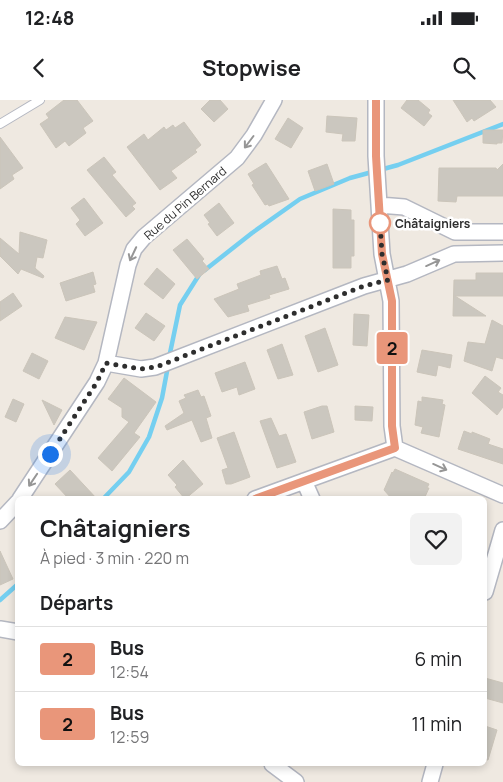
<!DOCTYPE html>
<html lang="fr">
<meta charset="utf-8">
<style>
body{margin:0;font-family:Manrope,sans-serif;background:#f2f2f2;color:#202124;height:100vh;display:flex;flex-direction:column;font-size:19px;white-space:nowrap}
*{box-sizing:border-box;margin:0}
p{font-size:16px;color:#757577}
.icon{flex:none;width:28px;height:28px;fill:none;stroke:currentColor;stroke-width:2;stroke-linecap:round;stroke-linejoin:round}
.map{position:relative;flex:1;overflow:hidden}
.details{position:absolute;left:15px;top:396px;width:472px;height:270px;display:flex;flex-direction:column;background:#fff;border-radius:8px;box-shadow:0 2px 8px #0003}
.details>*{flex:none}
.badge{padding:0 10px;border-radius:4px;font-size:18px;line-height:32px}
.you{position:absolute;width:25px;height:25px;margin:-12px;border:4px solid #fff;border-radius:50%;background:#1a73e8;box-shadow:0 0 0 8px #1a73e833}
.map>.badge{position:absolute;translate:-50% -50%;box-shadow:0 0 0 2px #fff}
h2{padding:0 25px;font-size:19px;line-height:45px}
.round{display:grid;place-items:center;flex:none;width:52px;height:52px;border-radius:8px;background:#f2f2f2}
.head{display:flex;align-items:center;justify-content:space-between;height:85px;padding:0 25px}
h1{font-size:24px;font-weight:700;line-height:38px}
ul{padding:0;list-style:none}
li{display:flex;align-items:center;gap:15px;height:65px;padding:0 25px;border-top:1px solid #e0e0e0}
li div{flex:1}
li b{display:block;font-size:19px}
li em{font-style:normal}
li .badge{min-width:55px;font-weight:700;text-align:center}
.status{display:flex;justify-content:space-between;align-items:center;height:35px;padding:0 25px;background:#fff;direction:ltr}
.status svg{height:14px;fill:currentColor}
header{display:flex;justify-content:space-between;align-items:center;height:65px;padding:0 25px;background:#fff;font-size:22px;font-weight:700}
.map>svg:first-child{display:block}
</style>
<div class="status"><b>12:48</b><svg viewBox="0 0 49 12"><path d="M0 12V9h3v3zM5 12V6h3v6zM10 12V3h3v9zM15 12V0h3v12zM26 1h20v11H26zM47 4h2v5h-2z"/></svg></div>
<header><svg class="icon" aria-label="back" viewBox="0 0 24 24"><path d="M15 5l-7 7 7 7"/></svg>Stopwise<svg class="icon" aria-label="search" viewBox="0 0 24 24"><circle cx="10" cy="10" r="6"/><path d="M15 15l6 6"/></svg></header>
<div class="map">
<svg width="503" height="682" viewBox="0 0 503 682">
<rect width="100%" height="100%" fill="#efe9e1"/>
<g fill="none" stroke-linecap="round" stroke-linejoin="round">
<path stroke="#75cff0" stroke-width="4.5" d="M205,170L252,133L300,99L350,78L398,65L503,24
M169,258L180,205L199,175
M103,399L129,372L149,337L162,298L168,266
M0,500L18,484"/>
</g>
<path fill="#cbc7bf" stroke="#cbc5ba" d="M64,0H77L93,21L83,28L86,33L69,46L65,41L56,48L40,24L49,18L46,14Z
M210,0H220L228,9L214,22L201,9Z
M407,0H418L430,10L428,13L432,16L424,26L401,8Z
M453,0H490L496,7L474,21L472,18L467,22Z
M327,16L357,18L355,41H342L343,34L326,32Z
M288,18L303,28L291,48L275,39Z
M184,22L201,45L195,50L197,52L171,71L177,78L160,90L127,47L144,34L148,40L164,27L166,30L173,25L175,28Z
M483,30H503L502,43H497V44L483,43Z
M0,37L23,68L12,75L14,79L0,89Z
M104,57L116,72L112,75L136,103L132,106L135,109L126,117L87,70Z
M266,63L289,99L269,106L268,104L265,105L252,85L254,84L248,74Z
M327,64L334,84L315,91L308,71Z
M503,64V96H457L456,102L438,101L439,68H496L497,70Z
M84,98L103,123L85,136L76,124L80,120L71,108Z
M219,103L234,123L217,136L208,124L210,123L204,115Z
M333,109L351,110V120H354V156H351V168H333Z
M20,132L47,140L43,158L37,157L35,168L44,176L43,178L21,169L18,174L0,156V138L19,154Z
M187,139L204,159L202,161L209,169L197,179L173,150Z
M277,166L282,179L285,178L289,189L269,195L270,198L247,205L249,211L228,217L214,199L239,189L237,184L261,175L260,171Z
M157,168L175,184L163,199L144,184Z
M93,172L96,184L93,185L95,192L66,201L60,183Z
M476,173H503V196H455L486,216H453L454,180H476Z
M13,193L22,206L0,221V202Z
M146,213L165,226L154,241L135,228Z
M354,214L369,215L367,246L353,245Z
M65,217L97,222L84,250L55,238Z
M492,220L503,226V259L496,257L492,271L464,261L468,242L485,244Z
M325,228L338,265L318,272L305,236Z
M282,244L293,275L278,279L267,250Z
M422,250L452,255L450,268L438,265L436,276L417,272Z
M32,253L48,261L39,279L23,271Z
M245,262L255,289L239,295L237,287L222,292L215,273Z
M485,276L501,288L498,292L503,295V307L497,315L472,293Z
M124,278L156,302L134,333L140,337L112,371L98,358L129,322L122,317V308L108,299Z
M198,290L201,297L204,296L211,316L206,318L212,338L201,342L192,320L167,330L165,326L184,313L179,301L186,298L184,295Z
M422,297L443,300L442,304L445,305L439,337L421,333L423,327L415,325L418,301L422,302Z
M13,299L24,304L16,322L5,317Z
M42,300L62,310L54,325Z
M322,306H327L334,332L312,339L304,312Z
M355,306L373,307L372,321L355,320Z
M271,318L279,336L286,334L296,362L277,368L260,321Z
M464,331L472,334V332L490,339L488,344L503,349V364L458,349Z
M234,332L250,377L231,384H226L222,370L228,368L217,338Z
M183,360L203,384L185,399L175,387L177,385L168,375Z
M395,369L429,384L427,388H429L424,399H392L384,390L392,372L393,373Z
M70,370L97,399H69L55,384Z
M0,451L13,479L0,485Z
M485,578L503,583V603L485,598Z
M485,626L497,630L488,660H485Z"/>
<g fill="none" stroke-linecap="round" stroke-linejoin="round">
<defs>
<path id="lane" d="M0,24L40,0"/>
<path id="street" d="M379,105L404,107L455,132H503
M106,263L141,269L155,267L364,186L407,174L454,154L503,153
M395,348L503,395
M304,381L312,399
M20,399L97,282L106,263L128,165L134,149L144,137L237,58L254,35L274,0
M255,399L395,348L392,326L391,201L382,154L376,56V0
M0,421L18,402
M485,492L503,430
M0,529L18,532
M272,664L296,682
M430,682L435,664"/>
</defs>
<use href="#lane" stroke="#b4b7c1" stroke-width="10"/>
<use href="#street" stroke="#b4b7c1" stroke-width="18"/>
<use href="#lane" stroke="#fff" stroke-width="8"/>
<use href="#street" stroke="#fff" stroke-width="15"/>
</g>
<defs><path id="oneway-shaft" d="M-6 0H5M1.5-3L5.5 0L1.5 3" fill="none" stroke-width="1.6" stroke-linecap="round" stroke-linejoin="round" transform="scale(1.25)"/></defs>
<g stroke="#969696">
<use href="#oneway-shaft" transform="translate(249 42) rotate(127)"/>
<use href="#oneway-shaft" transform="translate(133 154) rotate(115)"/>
<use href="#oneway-shaft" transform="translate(433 163) rotate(-24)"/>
<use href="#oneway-shaft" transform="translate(440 367) rotate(24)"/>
<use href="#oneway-shaft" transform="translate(33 380) rotate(124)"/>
</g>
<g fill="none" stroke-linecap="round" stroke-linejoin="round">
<defs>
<path id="line" d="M255,399L395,348L392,326V201L382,154L376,56V0"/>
</defs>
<use href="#line" stroke="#fff" stroke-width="11"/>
<use href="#line" stroke="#e9967a" stroke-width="8"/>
<path stroke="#2e2e2e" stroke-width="5" stroke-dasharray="0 9" d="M50,354L97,282L106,263L141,269L156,267L364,186L388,180L382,154L380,123"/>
</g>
<circle fill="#fff" stroke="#e9967a" stroke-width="2.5" cx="380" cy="123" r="10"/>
<g text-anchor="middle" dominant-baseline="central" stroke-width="5" stroke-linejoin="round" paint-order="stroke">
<g font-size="12" fill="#2e2e2e" stroke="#fff">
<text transform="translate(185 103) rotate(-41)">Rue du Pin Bernard</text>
</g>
<g font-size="12" font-weight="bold" fill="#2e2e2e" stroke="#fff" text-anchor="start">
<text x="395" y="123">Châtaigniers</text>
</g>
</g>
</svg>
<div class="you" style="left:50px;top:354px"></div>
<b class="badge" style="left:392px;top:248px;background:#e9967a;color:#111">2</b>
<section class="details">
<div class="head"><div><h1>Châtaigniers</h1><p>À pied · 3 min · 220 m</p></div><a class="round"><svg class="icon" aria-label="heart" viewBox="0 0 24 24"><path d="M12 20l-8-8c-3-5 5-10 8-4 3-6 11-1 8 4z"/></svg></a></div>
<h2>Départs</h2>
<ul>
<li><span class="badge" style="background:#e9967a;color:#111">2</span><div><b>Bus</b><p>12:54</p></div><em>6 min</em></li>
<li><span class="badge" style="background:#e9967a;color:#111">2</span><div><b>Bus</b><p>12:59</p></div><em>11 min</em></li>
</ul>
</section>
</div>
